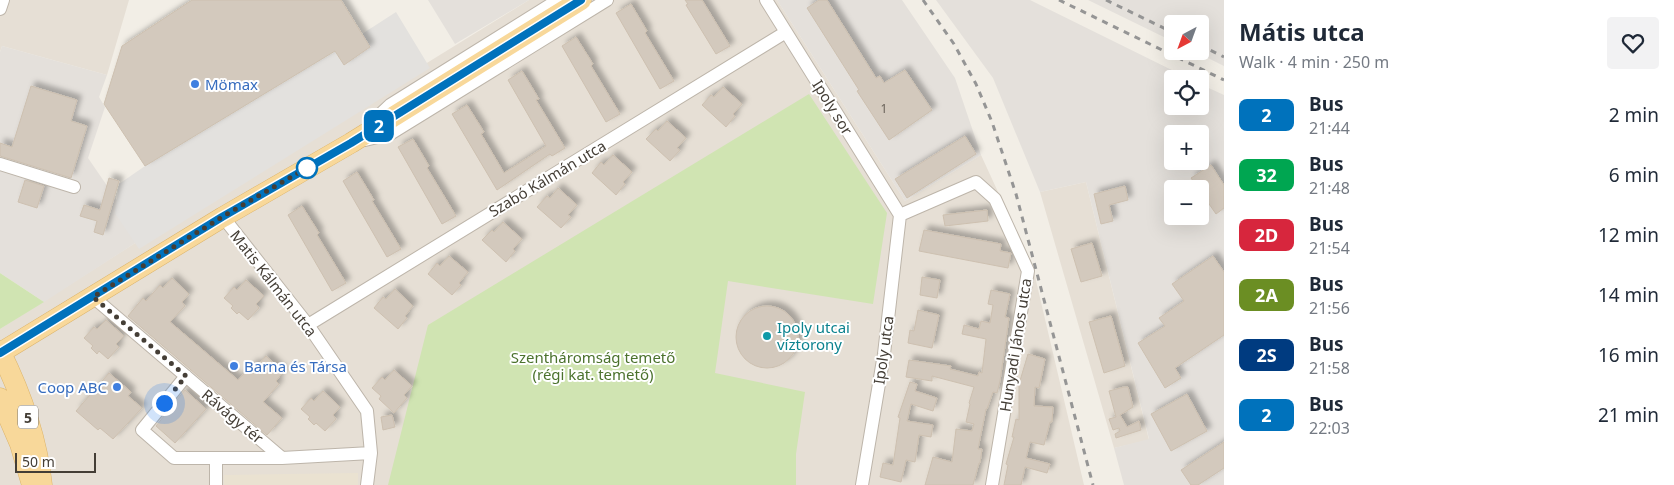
<!DOCTYPE html>
<meta charset="utf-8">
<style>
body{margin:0;font-family:"Noto Sans",sans-serif;background:#f2f2f3;color:#1f2937;height:100vh;display:flex;flex-direction:column;font-size:19px;white-space:nowrap}
*{box-sizing:border-box;margin:0}
p{font-size:16px;color:#747a83}
.icon{flex:none;width:28px;height:28px;fill:none;stroke:currentColor;stroke-width:2;stroke-linecap:round;stroke-linejoin:round}
.map{position:relative;flex:1;overflow:hidden}
.drawer{display:flex;flex-direction:column;background:#fff;width:450px}
.drawer>*{flex:none}
.badge{padding:0 10px;border-radius:8px;font-size:18px;line-height:32px}
.needle{width:32px;rotate:221deg}
.controls{position:absolute;left:1164px;top:15px;display:grid;gap:10px}
.controls a{display:grid;place-items:center;width:45px;height:45px;border-radius:5px;background:#fff;box-shadow:0 5px 20px #0002;font-size:25px}
.scale{position:absolute;left:15px;bottom:12px;width:81px;box-sizing:border-box;padding-left:5px;border:2px solid #443e36;border-top:0;font-size:14px;line-height:18px;white-space:nowrap;color:#443e36;-webkit-text-stroke:4px #fff;paint-order:stroke}
.you{position:absolute;width:25px;height:25px;margin:-12px;border:4px solid #fff;border-radius:50%;background:#1a73e8;box-shadow:0 0 0 8px #1a73e833}
.map>.badge{position:absolute;translate:-50% -50%;box-shadow:0 0 0 2px #fff}
.round{display:grid;place-items:center;flex:none;width:52px;height:52px;border-radius:5px;background:#f2f2f3}
.summary{display:flex;align-items:center;justify-content:space-between;height:85px;padding:0 15px}
h1{font-size:24px;font-weight:700;line-height:38px}
ul{padding:0;list-style:none}
li{display:flex;align-items:center;gap:15px;height:60px;padding:0 15px}
li div{flex:1}
li b{display:block;font-size:19px}
li em{font-style:normal}
li .badge{min-width:55px;font-weight:700;text-align:center}
main{display:flex;flex:1;min-height:0}
.map>svg:first-child{display:block}
</style>
<main>
<div class="map">
<svg width="1224" height="485" viewBox="0 0 1224 485">
<defs>
<filter id="shadow"><feDropShadow dx="4.5" dy="-4.5" stdDeviation="2.5" flood-color="#0004"/></filter>
</defs>
<rect width="100%" height="100%" fill="#f2eee6"/>
<path fill="#e6dfd5" d="M0,0H129L107,75L2,46L0,52Z
M529,0H777L905,201L981,155L1033,268L1084,485H0V329L143,238Z
M1086,182L1149,440L1114,448L1040,192Z"/>
<path fill="#e4e0db" fill-rule="evenodd" d="M428,0H529L455,44Z
M777,0H902L955,78L981,155L905,201Z
M936,0H1030L1190,79H1172V106H1200V84L1224,95V485H1124L1114,448L1149,439L1086,182L1040,192L993,78ZM1172,134H1200V161H1172ZM1172,189H1200V216H1172Z
M1088,0H1224V66L1194,51H1200V24H1172V41Z
M2,46L107,75L99,97L105,107L88,158L143,238L44,302L0,273V52Z"/>
<path fill="#eae2d1" d="M358,473V485H224V475Z"/>
<path fill="#d0e4b2" d="M809,94L887,213L873,304L728,281L715,373L805,392L796,454V485H388L428,325Z
M0,273L44,302L0,329Z"/>
<path fill="#e3e1de" d="M396,12L430,68L139,249L115,213L119,184L145,166L335,51L344,65L370,47L362,34Z"/>
<path fill="#d3c9bd" stroke="#cdc0b0" filter="url(#shadow)" d="M192,0H341L370,47L344,65L335,51L145,166L104,104L122,46Z
M685,0H702L730,46L716,54L686,5L688,4Z
M819,0H827L876,78L880,76L884,83L905,70L932,110L889,140L857,91L859,90L807,8Z
M631,4L647,31L645,33L674,81L660,89L616,13Z
M576,37L593,64L591,66L620,114L606,122L562,46Z
M522,71L539,99L536,100L565,148L552,156L550,154L497,190L452,114L467,105L484,132L481,134L504,173L546,146L508,80Z
M31,86L77,100L71,121L87,126L71,178L0,156V143L12,147Z
M723,87L742,104L733,114L735,116L726,127L702,105L711,95L714,97Z
M667,121L686,138L677,148L680,150L670,161L646,139L656,129L658,131Z
M965,136L976,154L907,198L895,179Z
M413,139L429,166L427,168L456,216L442,224L398,147Z
M613,155L632,172L623,182L625,184L616,195L592,173L601,162L604,165Z
M1211,165L1224,185V208L1216,214L1191,178Z
M357,172L374,200L372,201L401,249L387,257L343,181Z
M109,178L119,181L103,235L94,232L97,221L80,216L84,205L100,210Z
M25,180L44,186L37,208L18,202Z
M1125,186L1128,200L1109,205L1113,221L1101,224L1094,194Z
M558,188L577,205L568,215L571,217L561,228L537,207L547,196L550,198Z
M302,206L319,233L317,235L346,283L332,291L288,215Z
M987,210L988,221L945,226L943,215Z
M503,222L522,239L513,249L515,251L506,262L482,240L492,230L494,232Z
M924,230L1001,244L1000,251L1011,253L1008,268L919,251Z
M1092,243L1102,276L1081,282L1071,249Z
M449,256L468,272L459,283L461,285L452,295L428,274L437,263L440,266Z
M1213,256L1224,272V335L1175,368L1181,378L1165,388L1138,343L1165,326L1159,318L1184,301L1172,284Z
M922,277L940,280L937,298L920,295Z
M172,278L189,294L182,302L185,306L170,322L238,380L254,363L257,366L266,356L283,372L276,381L279,384L263,402L282,418L267,435L128,316L143,298L146,301L160,285L163,288Z
M246,280L264,296L256,304L259,308L248,320L239,312L237,314L231,308L233,306L224,298L234,287L237,290Z
M395,289L413,306L405,316L407,318L398,329L374,308L383,297L386,299Z
M991,290L1010,294L1005,317L1009,318L1000,381L997,393L993,392L987,409H986L978,449H982L980,463H979L973,485H925L933,457L952,462L956,429L972,431L974,424L966,422L970,404L969,403L974,387L932,376V381L906,377L909,360L951,366L950,369L978,376L979,372L982,373L986,339L962,334L964,325L979,329L981,321L990,323L993,305L988,304Z
M736 337a31 31 0 1 1 62 0a31 31 0 1 1-62 0Z
M918,310L939,315L932,348L908,343L910,330L914,331Z
M1111,316L1125,366L1104,373L1089,322Z
M106,320L124,336L116,344L119,347L108,359L99,351L97,354L91,348L93,346L84,338L94,327L97,329Z
M1028,354L1045,359L1039,388L1035,387L1034,406L1053,407L1052,422H1050L1044,445L1030,442L1026,458L1050,464L1047,473L1025,467L1021,485H1004L1008,465L1006,464L1014,437H1012L1016,419L1019,420V384Z
M394,370L412,386L404,395L407,398L394,413L379,399L381,396L372,388L382,377L385,380Z
M109,373L131,392L128,396L142,408L113,439L100,428L98,430L76,411Z
M910,382L917,384L915,391L937,398L933,411L911,404L907,421L933,425L931,437L919,435L915,462L906,460L901,482L880,477L883,463L893,465L900,418L898,417Z
M1124,387H1128L1133,407L1120,415L1127,427L1139,421L1141,430L1116,438L1115,434L1120,431L1119,428L1113,430L1109,419L1116,417L1109,391Z
M185,390L206,409L175,443L156,426Z
M323,391L340,407L333,415L336,419L325,431L316,423L314,425L308,419L310,417L301,409L311,398L314,401Z
M1187,394L1207,431L1171,451L1151,414Z
M392,415L395,427L383,430L381,417Z
M1224,442V468L1198,485H1191L1181,470Z"/>
<g fill="none" stroke-linecap="round" stroke-linejoin="round">
<defs>
<path id="street" d="M766,0L900,215
M0,9L3,0
M372,122L390,105L558,0
M365,140L390,134L607,0
M0,164L74,187
M900,215L976,182L995,199L1028,271L992,485
M223,217L308,325L367,411L371,453L367,485
M93,297L282,458
M308,325L786,32
M186,376L142,430L174,458H282L371,453
M216,485V458
M862,485L884,354L900,215"/>
<path id="primary" d="M0,351C21,393 37,437 42,485
M0,353L223,217L351,143L581,0
M0,398L20,444L32,485"/>
</defs>
<use href="#street" stroke="#bdb5aa" stroke-width="14"/>
<use href="#primary" stroke="#dcb46b" stroke-width="21"/>
<use href="#street" stroke="#fff" stroke-width="12"/>
<use href="#primary" stroke="#f8d89a" stroke-width="20"/>
<path stroke="#959595" stroke-width="3" stroke-dasharray="6 6" stroke-linecap="butt" d="M923,0L954,44L976,84L992,122L1016,194L1093,485
M1059,0L1224,80
M1106,0L1172,32
M1200,45L1224,57"/>
</g>
<g fill="none" stroke-linecap="round" stroke-linejoin="round">
<defs>
<path id="line" d="M0,353L222,217L351,143L581,0"/>
</defs>
<use href="#line" stroke="#fff" stroke-width="11"/>
<use href="#line" stroke="#0072bc" stroke-width="8"/>
<path stroke="#443e36" stroke-width="5" stroke-dasharray="0 9" d="M164,403L186,376L93,297L222,217L307,168"/>
</g>
<g fill="#3f7fe0" stroke="#fff" stroke-width="2">
<circle cx="195" cy="84" r="5"/>
<circle cx="234" cy="366" r="5"/>
<circle cx="117" cy="387" r="5"/>
</g>
<circle fill="#fff" stroke="#0072bc" stroke-width="2.5" cx="307" cy="168" r="10"/>
<circle fill="#0f9aa8" stroke="#fff" stroke-width="2" cx="767" cy="336" r="5"/>
<g text-anchor="middle" dominant-baseline="central" stroke-width="4" stroke-linejoin="round" paint-order="stroke">
<g font-size="12" fill="#686158">
<text x="884" y="108">1</text>
</g>
<rect fill="#fff" stroke="#7c7872" stroke-width="1" x="18" y="405.5" width="20" height="23" rx="4"/>
<g font-size="14" font-weight="bold" fill="#443e36">
<text x="28" y="417">5</text>
</g>
<g font-size="15" fill="#366cbe" stroke="#fff" text-anchor="start">
<text x="205" y="84">Mömax</text>
<text x="244" y="366">Barna és Társa</text>
<text x="107" y="387" text-anchor="end">Coop ABC</text>
</g>
<g font-size="15" fill="#443e36" stroke="#fff">
<text transform="translate(833 107) rotate(58)">Ipoly sor</text>
<text transform="translate(547 178) rotate(-31)">Szabó Kálmán utca</text>
<text transform="translate(274 283) rotate(52)">Matis Kálmán utca</text>
<text transform="translate(1015 345) rotate(-81)">Hunyadi János utca</text>
<text transform="translate(883 350) rotate(-82)">Ipoly utca</text>
<text transform="translate(233 416) rotate(40)">Rávágy tér</text>
</g>
<g font-size="15" fill="#0d838f" stroke="#fff" text-anchor="start">
<text x="777" y="327">Ipoly utcai<tspan x="777" dy="17">víztorony</tspan></text>
</g>
<g font-size="15" fill="#4b722d" stroke="#fff">
<text x="593" y="357">Szentháromság temető<tspan x="593" dy="17">(régi kat. temető)</tspan></text>
</g>
</g>
</svg>
<div class="controls">
<a><svg class="needle" viewBox="-14 -14 28 28"><path d="M0-13l5 13h-10z" fill="#e53935"/><path d="M0 13l5-13h-10z" fill="#747a83"/></svg></a>
<a><svg class="icon" aria-label="locate" viewBox="0 0 24 24"><circle cx="12" cy="12" r="6"/><path d="M12 2v4M12 18v4M2 12h4M18 12h4"/></svg></a>
<a>+</a>
<a>−</a>
</div>
<div class="scale">50 m</div>
<div class="you" style="left:164px;top:403px"></div>
<b class="badge" style="left:379px;top:126px;background:#0072bc;color:#fff">2</b>
</div>
<section class="drawer">
<div class="summary"><div><h1>Mátis utca</h1><p>Walk · 4 min · 250 m</p></div><a class="round"><svg class="icon" aria-label="heart" viewBox="0 0 24 24"><path d="M12 20l-8-8c-3-5 5-10 8-4 3-6 11-1 8 4z"/></svg></a></div>
<ul>
<li><span class="badge" style="background:#0072bc;color:#fff">2</span><div><b>Bus</b><p>21:44</p></div><em>2 min</em></li>
<li><span class="badge" style="background:#00a651;color:#fff">32</span><div><b>Bus</b><p>21:48</p></div><em>6 min</em></li>
<li><span class="badge" style="background:#d7263d;color:#fff">2D</span><div><b>Bus</b><p>21:54</p></div><em>12 min</em></li>
<li><span class="badge" style="background:#6b8e23;color:#fff">2A</span><div><b>Bus</b><p>21:56</p></div><em>14 min</em></li>
<li><span class="badge" style="background:#003b80;color:#fff">2S</span><div><b>Bus</b><p>21:58</p></div><em>16 min</em></li>
<li><span class="badge" style="background:#0072bc;color:#fff">2</span><div><b>Bus</b><p>22:03</p></div><em>21 min</em></li>
</ul>
</section>
</main>
